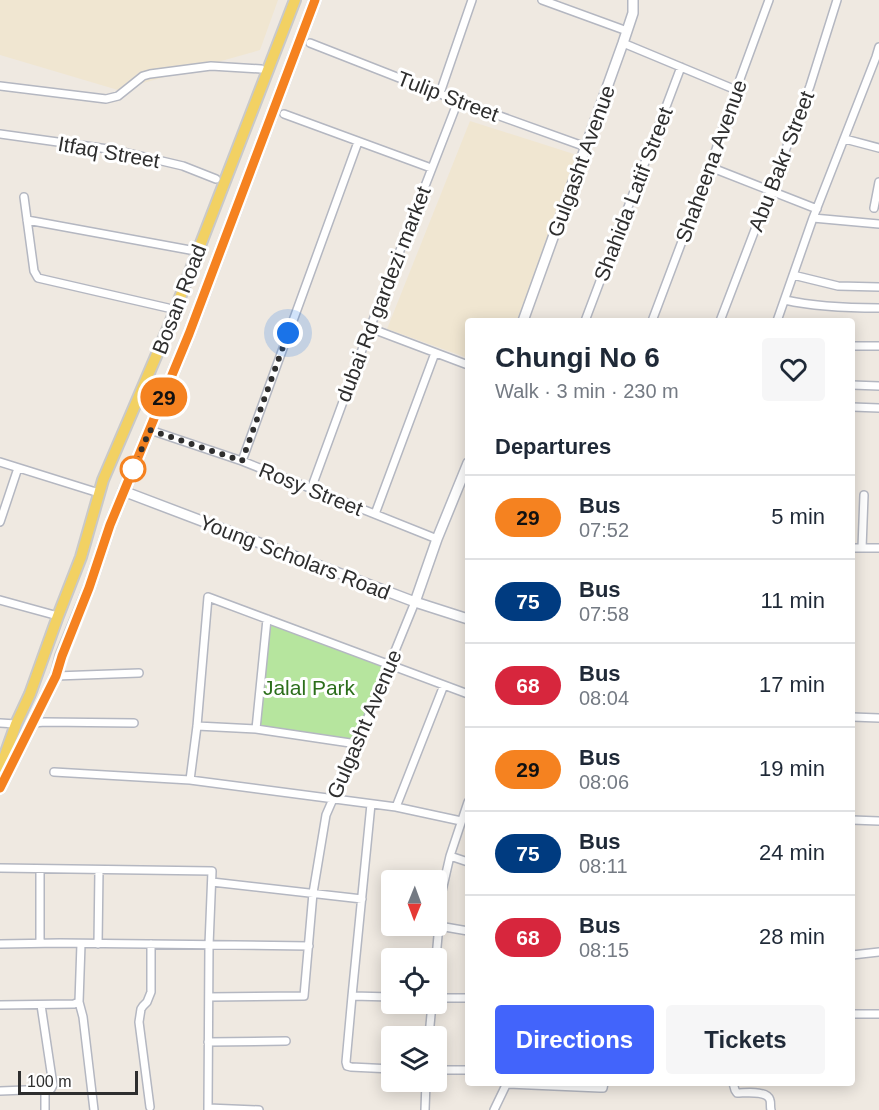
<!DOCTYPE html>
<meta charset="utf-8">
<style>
body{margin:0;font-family:Arial,sans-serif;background:#f6f6f7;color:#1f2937;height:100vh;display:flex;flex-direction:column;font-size:22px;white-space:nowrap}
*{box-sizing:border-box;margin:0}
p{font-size:20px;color:#747a83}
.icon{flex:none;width:33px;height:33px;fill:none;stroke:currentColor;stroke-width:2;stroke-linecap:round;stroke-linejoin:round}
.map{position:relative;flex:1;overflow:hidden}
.panel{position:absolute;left:465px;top:318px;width:390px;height:768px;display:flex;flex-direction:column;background:#fff;border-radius:6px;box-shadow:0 3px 15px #0003}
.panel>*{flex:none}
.badge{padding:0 12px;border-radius:20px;font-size:21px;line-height:39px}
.needle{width:39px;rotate:181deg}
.controls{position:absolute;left:381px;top:870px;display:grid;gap:12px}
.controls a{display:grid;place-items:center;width:66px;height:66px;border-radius:6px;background:#fff;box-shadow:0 3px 15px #0003;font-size:30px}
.scale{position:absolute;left:18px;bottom:15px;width:120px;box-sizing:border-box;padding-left:6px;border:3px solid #2e2e2e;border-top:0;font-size:16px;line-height:21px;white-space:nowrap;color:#2e2e2e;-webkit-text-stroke:4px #fff;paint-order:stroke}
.you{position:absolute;width:30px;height:30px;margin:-15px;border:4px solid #fff;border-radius:50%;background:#1a73e8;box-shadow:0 0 0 9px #1a73e833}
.map>.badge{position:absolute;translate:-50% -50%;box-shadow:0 0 0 3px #fff}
h2{padding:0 30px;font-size:22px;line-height:54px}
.round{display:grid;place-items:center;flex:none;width:63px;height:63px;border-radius:6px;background:#f6f6f7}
.summary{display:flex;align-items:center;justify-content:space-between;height:102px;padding:0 30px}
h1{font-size:28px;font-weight:800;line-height:45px}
.button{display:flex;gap:12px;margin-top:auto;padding:12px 30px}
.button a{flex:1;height:69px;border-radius:6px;background:#4264fb;color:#fff;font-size:24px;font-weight:800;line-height:69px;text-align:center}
.button a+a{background:#f6f6f7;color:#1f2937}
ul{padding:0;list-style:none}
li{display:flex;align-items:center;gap:18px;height:84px;padding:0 30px;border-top:2px solid #e0e1e3}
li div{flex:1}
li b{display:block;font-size:22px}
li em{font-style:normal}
li .badge{min-width:66px;font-weight:700;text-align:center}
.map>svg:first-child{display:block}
</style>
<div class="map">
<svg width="879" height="1110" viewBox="0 0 879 1110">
<rect width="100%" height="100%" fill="#efe9e1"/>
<path fill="#f0e6d1" d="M0,0H278L260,50L118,90L0,55Z
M470,121L580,156L518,321H468V358L387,329Z"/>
<path fill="#b6e59e" d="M267,619L390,665L357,744L256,729Z"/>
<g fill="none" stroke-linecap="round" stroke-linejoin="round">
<defs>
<path id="minor" d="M542,0L627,31
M310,43L458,101L586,147
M623,43L736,90
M0,86L106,99L118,96L143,76L150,74L211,66L261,69
M440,93L472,0
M284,114L431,168
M0,134L115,150L183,166L216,179
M845,139L879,148
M710,167L817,209
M24,197L34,271L38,278L168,308
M874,208L879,182
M813,218L879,224
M27,220L190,250
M793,275L838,286L879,287
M785,300C816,307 847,308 879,308
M585,321L681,67
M652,321L710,167L736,90L769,0
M720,321L810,86L837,0
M777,321L813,218L876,57L879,47
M370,328L468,365
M852,346H879
M852,385L879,386
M852,407L879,408
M150,430L242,461L437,539
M242,461L358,142
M0,462L99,493
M311,489L370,328L458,101
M375,514L435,353
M0,522L18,468
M852,548H879
M862,548L864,495
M0,600L58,616
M56,676L139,673
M852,717L879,718
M0,723L16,724
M33,723L45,722L134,723
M197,726L256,729L357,744
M256,729L267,619
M54,772L190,780L396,807L461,821
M190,780L197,726L208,597L468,694
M371,804L352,996L346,1062L347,1066L351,1067L392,1069
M396,807L444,685
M852,820L879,821
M450,856L468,862
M0,868L212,871L209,945L208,1110
M212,882L362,899
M439,926L468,931
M40,943V869
M0,944L60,943L309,946
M81,944L79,1002L83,1017L94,1110
M98,944L99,870
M852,955L879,952
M436,958L442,891L450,856L468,802
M352,996L392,997
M209,997L304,996L313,893L326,815L357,744L415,602
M436,998H468
M0,1005L74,1004L79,1002
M852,1014H879
M429,1036L432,1004
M208,1042L286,1041
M436,1070H468
M733,1083L735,1090L737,1093C746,1093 767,1090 770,1100C771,1103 770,1107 771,1110
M506,1084L600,1088H603L604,1083
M0,1091L51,1089L53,1085L41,1005
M150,1107L139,1022L141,1009L143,1006L147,1002L151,992V944
M208,1108L259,1110
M45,1110V1090
M425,1110L426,1082
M494,1110L507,1083"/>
<path id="tertiary" d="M523,321L623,43L633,13V0
M123,491L415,602L468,619
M415,602L437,539L468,463"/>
<path id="primary" d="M0,767L4,758L16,724L30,694L58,616L81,557L103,480L169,326L295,0
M0,788L56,676L61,656L89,588L110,525L189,334L315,0"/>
</defs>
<use href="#minor" stroke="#b4b7c1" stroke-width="10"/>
<use href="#tertiary" stroke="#b4b7c1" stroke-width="12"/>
<use href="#primary" stroke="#c9c9c9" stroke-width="14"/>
<use href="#minor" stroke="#fff" stroke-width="7"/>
<use href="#tertiary" stroke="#fff" stroke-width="9"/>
<use href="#primary" stroke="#f2d163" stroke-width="10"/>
</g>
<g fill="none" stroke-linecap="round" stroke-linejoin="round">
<defs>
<path id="line" d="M0,788L56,676L62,656L89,588L110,525L189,334L315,0"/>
</defs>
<use href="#line" stroke="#fff" stroke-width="14"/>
<use href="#line" stroke="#f58220" stroke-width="9"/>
<path stroke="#2e2e2e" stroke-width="6" stroke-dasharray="0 10.8" d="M133,469L150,430L242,461L288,333"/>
</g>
<circle fill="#fff" stroke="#f58220" stroke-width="3" cx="133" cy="469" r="12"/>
<g text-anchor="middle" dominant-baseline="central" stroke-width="6" stroke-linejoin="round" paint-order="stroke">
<g font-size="21" fill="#2e2e2e" stroke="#fff">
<text transform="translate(448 96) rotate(21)">Tulip Street</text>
<text transform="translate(109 152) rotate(10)">Itfaq Street</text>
<text transform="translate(581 161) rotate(-70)">Gulgasht Avenue</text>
<text transform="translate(711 161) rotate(-70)">Shaheena Avenue</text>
<text transform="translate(781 161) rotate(-69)">Abu Bakr Street</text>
<text transform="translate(633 194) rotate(-69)">Shahida Latif Street</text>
<text transform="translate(383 294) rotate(-69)">dubai Rd gardezi market</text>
<text transform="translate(179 299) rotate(-69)">Bosan Road</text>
<text transform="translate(311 489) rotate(22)">Rosy Street</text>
<text transform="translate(295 557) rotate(21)">Young Scholars Road</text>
<text transform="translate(364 724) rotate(-67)">Gulgasht Avenue</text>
</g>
<g font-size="21" fill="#2c6e1b" stroke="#fff">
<text x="309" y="687">Jalal Park</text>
</g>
</g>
</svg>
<div class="controls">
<a><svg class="needle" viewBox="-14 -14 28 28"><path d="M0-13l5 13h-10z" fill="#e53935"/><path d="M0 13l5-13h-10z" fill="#747a83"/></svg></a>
<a><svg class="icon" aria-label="locate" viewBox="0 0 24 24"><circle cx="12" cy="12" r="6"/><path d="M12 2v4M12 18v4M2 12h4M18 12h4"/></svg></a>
<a><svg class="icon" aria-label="layers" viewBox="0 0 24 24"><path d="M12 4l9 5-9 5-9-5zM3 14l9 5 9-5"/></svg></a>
</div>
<div class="scale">100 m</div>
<div class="you" style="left:288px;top:333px"></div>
<b class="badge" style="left:164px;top:397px;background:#f58220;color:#111">29</b>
<section class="panel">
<div class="summary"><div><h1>Chungi No 6</h1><p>Walk · 3 min · 230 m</p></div><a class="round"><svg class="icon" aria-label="heart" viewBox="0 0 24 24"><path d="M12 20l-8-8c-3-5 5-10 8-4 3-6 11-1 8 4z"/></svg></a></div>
<h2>Departures</h2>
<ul>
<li><span class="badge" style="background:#f58220;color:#111">29</span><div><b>Bus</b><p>07:52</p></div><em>5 min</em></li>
<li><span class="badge" style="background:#003b80;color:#fff">75</span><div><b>Bus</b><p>07:58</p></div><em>11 min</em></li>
<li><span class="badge" style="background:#d7263d;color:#fff">68</span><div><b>Bus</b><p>08:04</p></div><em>17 min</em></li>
<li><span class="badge" style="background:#f58220;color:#111">29</span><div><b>Bus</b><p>08:06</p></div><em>19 min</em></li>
<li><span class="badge" style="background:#003b80;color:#fff">75</span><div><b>Bus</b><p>08:11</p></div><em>24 min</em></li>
<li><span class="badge" style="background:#d7263d;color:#fff">68</span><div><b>Bus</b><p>08:15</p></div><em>28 min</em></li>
</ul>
<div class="button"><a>Directions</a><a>Tickets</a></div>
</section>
</div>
